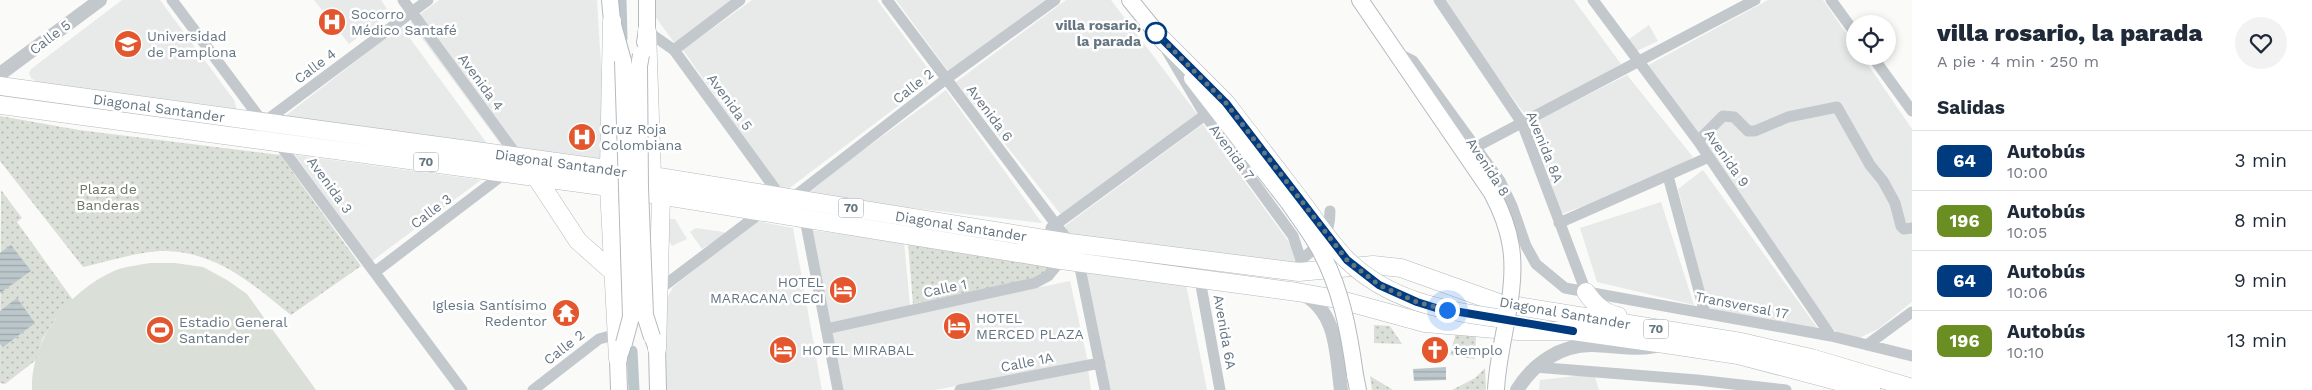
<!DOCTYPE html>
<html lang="es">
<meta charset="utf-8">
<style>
body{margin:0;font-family:"Work Sans",sans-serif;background:#f2f2f3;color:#1f2937;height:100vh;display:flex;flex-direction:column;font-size:19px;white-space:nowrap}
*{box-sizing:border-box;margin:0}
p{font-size:16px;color:#747a83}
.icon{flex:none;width:28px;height:28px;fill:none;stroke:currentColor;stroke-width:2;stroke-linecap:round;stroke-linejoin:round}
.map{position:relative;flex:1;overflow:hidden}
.panel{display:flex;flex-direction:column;background:#fff;width:400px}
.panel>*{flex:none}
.badge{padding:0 10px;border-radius:8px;font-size:18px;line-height:32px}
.controls{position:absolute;left:1846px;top:15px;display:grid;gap:10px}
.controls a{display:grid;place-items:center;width:50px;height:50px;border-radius:50%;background:#fff;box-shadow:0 2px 8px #0003;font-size:25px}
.you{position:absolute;width:25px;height:25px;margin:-12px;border:4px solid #fff;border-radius:50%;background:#1a73e8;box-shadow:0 0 0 8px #1a73e833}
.map>.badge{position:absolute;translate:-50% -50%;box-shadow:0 0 0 2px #fff}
h2{padding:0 25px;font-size:19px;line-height:45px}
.round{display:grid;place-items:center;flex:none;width:52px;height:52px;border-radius:26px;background:#f2f2f3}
.overview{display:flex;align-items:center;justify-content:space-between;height:85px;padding:0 25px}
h1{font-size:24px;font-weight:800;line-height:38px}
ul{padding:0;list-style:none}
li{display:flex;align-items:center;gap:15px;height:60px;padding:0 25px;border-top:1px solid #e0e1e3}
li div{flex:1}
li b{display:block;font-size:19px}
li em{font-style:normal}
li .badge{min-width:55px;font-weight:700;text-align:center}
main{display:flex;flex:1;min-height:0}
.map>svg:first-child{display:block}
</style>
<main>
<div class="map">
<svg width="1912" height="390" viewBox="0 0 1912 390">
<defs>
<pattern id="park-dots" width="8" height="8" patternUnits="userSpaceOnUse" patternTransform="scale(1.25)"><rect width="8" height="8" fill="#dadfd7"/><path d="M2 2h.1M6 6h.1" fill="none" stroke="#b4b9b4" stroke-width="1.8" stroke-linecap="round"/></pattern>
<pattern id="water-rules" width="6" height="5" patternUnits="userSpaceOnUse" patternTransform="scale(1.25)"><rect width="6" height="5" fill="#bbc7cb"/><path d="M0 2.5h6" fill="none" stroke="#9ca6aa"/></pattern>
</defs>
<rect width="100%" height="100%" fill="#fafaf8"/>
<path fill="#e8e9e9" d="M122,0H160L234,100L237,110L37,82L31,78L29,73L31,69Z
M314,0H381L390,13L349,44Z
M439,0H597L607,162L507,153L410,22Z
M649,0H733L675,44L649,8Z
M752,0H877L935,78L783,193L683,50Z
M896,0H1045L948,71Z
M1066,0H1111L1198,115L1062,216L956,82Z
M1441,0H1574L1621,64L1526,116Z
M1768,0H1823L1855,46V56H1862L1912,129V302L1878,329L1853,341L1838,335L1641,69Z
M1649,25L1658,41L1637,51L1629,39Z
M401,26L494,153L279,121Z
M1627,75L1693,157L1665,178L1561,214L1532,123Z
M946,90L1042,223L801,195Z
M1203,124L1299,256V266L1071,240L1065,226Z
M295,155L481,180L372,261Z
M1703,170L1819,330L1709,310L1678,189Z
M1661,202L1694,305L1597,282L1580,228Z
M663,219H675L687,239L672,246L666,237Z
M756,221L793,228L822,390H664L658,316L673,287Z
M696,228L724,232L725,234L702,249L690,232Z
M810,230L904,242L910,306L832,323L828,320Z
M1086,272L1186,284L1207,390H1109Z
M1070,281L1088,362L934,390H839L827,331Z
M1088,369L1091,390H977Z
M1594,374L1599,390H1539L1540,380Z"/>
<path fill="#dadfd7" d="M150,263H175L203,267L227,280L247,294L316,390H32C31,337 71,288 119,269C129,266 140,265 150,263Z"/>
<path fill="url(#park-dots)" d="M0,116L79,130L280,155L361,266L291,315C254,285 217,252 166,251C144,250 105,262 83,267L0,161Z
M1,190L22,218L17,222L73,300L55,319L42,340L36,360L5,384L0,383Z
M908,243L1053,263L1043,277L913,304Z
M1374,325L1390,326L1402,344L1374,343Z
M1456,333L1476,336L1475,359L1450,355Z
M1485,368L1486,390H1452L1475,378Z
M1370,376L1393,390H1372Z"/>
<path fill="url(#water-rules)" d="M11,245L31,271L0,293V253Z
M17,298L35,323L3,347L0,344V311Z
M1446,367V380L1414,381L1413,369Z"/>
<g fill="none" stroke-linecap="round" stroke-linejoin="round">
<path stroke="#bbc7cb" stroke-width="11" d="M621,0L622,38
M632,351L634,390"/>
<defs>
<path id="secondary" d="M610,0L612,21L623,61
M1130,0L1165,43
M1360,0L1492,193
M645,42L647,31V0
M1192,78L1289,203
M653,338L657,349L658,390
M1355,375L1358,390
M619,390L618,359L622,348"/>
<path id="primary" d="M647,31L652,177
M1156,33L1226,103L1298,197
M0,86L622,171L1070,243L1299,272L1373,265L1401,268L1499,303L1741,342L1811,358L1912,388
M0,105L609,187L1061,260L1297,292L1337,299L1425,323L1518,331H1573L1665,344L1738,355L1871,390
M609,170L612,21
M536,177L578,241L613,272
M609,187L618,359
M1586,292C1594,304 1603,313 1618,316
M657,349L661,195"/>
</defs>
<use href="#secondary" stroke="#b3babf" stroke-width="18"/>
<use href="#primary" stroke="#b5babe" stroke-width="19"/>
<path stroke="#c3c8cc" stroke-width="11" d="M172,0L462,390
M403,0L518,157
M887,0L1070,243
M1439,0L1522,123L1586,292
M1593,0L1698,141L1831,336
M1831,0L1855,33
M647,31L674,50L781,197
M674,50L740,0
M1167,51L1205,115L1293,236L1301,260L1299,272
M1397,53L1413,61L1500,181L1512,206L1526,246L1536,264L1565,288L1831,336L1912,356
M1872,56L1912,111
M263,123L428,0
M1698,141L1723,116L1734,117L1748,131H1755L1788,117L1837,107L1870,165L1883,181L1895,203L1901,226L1904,229L1912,228
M1476,147L1755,0
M1668,176L1705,313
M791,199L946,79L1055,0
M805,219L838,390
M1559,223L1709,157
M1051,228L1205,115
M1301,260C1320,244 1330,237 1330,211
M1079,263L1105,390
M375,272L505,173
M1200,280L1220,390
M657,291L763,211
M826,329L1035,283L1048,276L1061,260
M1867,345L1912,312
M1534,367L1697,380L1786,390
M533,390L599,339L617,334
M960,390L1100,363"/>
<path stroke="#c3c8cc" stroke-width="14" d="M0,74L100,0
M1303,294C1338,313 1336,355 1341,390
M1517,390C1533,364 1561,344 1593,345C1615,346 1634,350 1655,346"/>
<use href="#secondary" stroke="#fff" stroke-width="16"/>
<use href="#primary" stroke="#fff" stroke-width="18"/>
<defs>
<path id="secondary-bridge" d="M641,55L639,66L640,188L645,315L652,337
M623,61L631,317L624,343
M1492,193C1501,210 1508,227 1511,247C1518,293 1498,344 1496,390
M1289,203C1299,218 1311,233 1319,248C1341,288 1349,331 1355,375"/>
<path id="primary-bridge" d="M1298,197C1314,218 1329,242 1347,260C1388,300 1443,311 1497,318"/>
</defs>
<use href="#secondary-bridge" stroke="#b3babf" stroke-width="18" stroke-linecap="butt"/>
<use href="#primary-bridge" stroke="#b5babe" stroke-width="19" stroke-linecap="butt"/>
<use href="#secondary-bridge" stroke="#fff" stroke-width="16"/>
<use href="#primary-bridge" stroke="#fff" stroke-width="18"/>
</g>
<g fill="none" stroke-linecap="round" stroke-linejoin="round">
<defs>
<path id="line" d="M1156,33L1226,103L1347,260L1379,285L1417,302L1436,308L1573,331"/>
</defs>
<use href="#line" stroke="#fff" stroke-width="11"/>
<use href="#line" stroke="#003b80" stroke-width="8"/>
<path stroke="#657683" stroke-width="5" stroke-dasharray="0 9" d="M1156,33L1226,103L1347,260L1379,285L1417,302L1447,310"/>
</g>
<defs>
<symbol id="hospital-disc" viewBox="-11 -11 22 22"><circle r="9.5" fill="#e4572e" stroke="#fff"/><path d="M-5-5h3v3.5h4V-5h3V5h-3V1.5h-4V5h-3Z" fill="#fff"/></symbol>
<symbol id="university-disc" viewBox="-11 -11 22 22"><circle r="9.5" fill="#e4572e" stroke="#fff"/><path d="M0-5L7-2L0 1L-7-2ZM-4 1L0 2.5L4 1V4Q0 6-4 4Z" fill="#fff"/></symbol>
<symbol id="hotel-disc" viewBox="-11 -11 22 22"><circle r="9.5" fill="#e4572e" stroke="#fff"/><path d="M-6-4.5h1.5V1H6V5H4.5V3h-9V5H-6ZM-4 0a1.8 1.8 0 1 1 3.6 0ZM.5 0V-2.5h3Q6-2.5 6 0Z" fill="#fff"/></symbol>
<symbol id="temple-disc" viewBox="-11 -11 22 22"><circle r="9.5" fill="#e4572e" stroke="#fff"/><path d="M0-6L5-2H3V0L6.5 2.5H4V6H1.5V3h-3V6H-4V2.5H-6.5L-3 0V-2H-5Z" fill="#fff"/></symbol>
<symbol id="stadium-disc" viewBox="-11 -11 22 22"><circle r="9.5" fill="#e4572e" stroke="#fff"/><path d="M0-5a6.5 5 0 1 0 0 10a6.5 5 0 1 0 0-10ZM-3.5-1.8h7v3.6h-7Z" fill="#fff"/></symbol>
<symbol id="church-disc" viewBox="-11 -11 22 22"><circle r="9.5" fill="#e4572e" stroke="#fff"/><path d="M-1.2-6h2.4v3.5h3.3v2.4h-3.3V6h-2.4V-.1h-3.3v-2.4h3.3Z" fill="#fff"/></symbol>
</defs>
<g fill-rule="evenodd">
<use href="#hospital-disc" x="316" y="6" width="32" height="32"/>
<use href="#university-disc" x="112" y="28" width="32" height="32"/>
<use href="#hospital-disc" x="566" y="121" width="32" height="32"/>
<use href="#hotel-disc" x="827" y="274" width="32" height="32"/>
<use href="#temple-disc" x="550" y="297" width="32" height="32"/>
<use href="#hotel-disc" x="941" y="310" width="32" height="32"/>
<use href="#stadium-disc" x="144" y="314" width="32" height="32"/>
<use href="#hotel-disc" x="767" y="334" width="32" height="32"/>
<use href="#church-disc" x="1419" y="334" width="32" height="32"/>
</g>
<circle fill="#fff" stroke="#003b80" stroke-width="2.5" cx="1156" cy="33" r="10"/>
<g text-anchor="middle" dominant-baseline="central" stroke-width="5" stroke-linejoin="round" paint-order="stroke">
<g fill="#fff" stroke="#939fa8" stroke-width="1">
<rect x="413.5" y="152.5" width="25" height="19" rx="4"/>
<rect x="838.5" y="198.5" width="25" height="19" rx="4"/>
<rect x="1643.5" y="319.5" width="25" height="19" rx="4"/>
</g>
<g font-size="12" font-weight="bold" fill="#657683">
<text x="426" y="162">70</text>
<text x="851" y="208">70</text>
<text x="1656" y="329">70</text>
</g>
<g font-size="14" fill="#657683" stroke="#fff" text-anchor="start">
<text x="351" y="14">Socorro<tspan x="351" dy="16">Médico Santafé</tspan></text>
<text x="147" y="36">Universidad<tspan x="147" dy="16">de Pamplona</tspan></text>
<text x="601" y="129">Cruz Roja<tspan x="601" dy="16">Colombiana</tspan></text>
<text x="824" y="282" text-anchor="end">HOTEL<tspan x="824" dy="16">MARACANA CECI</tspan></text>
<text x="547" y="305" text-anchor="end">Iglesia Santísimo<tspan x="547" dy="16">Redentor</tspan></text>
<text x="976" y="318">HOTEL<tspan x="976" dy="16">MERCED PLAZA</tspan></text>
<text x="179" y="322">Estadio General<tspan x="179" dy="16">Santander</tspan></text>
<text x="802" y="350">HOTEL MIRABAL</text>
<text x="1454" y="350">templo</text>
</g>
<g font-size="14" font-weight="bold" fill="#657683" stroke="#fff" text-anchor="end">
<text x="1141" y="25">villa rosario,<tspan x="1141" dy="16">la parada</tspan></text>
</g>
<g font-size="14" fill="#657683" stroke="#fff">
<text transform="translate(50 37) rotate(-37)">Calle 5</text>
<text transform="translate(315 66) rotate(-37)">Calle 4</text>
<text transform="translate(481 82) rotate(54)">Avenida 4</text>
<text transform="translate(913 86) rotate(-38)">Calle 2</text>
<text transform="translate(730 102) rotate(54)">Avenida 5</text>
<text transform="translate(159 108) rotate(8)">Diagonal Santander</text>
<text transform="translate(990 113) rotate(53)">Avenida 6</text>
<text transform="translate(1545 147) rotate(68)">Avenida 8A</text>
<text transform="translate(1232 152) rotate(54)">Avenida 7</text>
<text transform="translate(1727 158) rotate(55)">Avenida 9</text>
<text transform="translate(561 163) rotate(8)">Diagonal Santander</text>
<text transform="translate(1488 167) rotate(57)">Avenida 8</text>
<text transform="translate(330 185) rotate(54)">Avenida 3</text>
<text transform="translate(431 211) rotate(-37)">Calle 3</text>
<text transform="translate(961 226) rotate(9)">Diagonal Santander</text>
<text transform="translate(945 288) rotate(-12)">Calle 1</text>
<text transform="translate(1742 305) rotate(11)">Transversal 17</text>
<text transform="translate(1565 313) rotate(10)">Diagonal Santander</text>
<text transform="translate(1225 332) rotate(80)">Avenida 6A</text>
<text transform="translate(564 347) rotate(-38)">Calle 2</text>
<text transform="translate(1027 362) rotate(-11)">Calle 1A</text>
</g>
<g font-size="14" fill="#687a64" stroke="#fff">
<text x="108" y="189">Plaza de<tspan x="108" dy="16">Banderas</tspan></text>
</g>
</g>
</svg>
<div class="controls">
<a><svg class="icon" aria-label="locate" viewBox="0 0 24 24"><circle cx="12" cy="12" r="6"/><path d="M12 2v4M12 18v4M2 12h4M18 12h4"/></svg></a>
</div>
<div class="you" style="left:1447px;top:310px"></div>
</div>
<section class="panel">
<div class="overview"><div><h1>villa rosario, la parada</h1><p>A pie · 4 min · 250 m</p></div><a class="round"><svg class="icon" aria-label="heart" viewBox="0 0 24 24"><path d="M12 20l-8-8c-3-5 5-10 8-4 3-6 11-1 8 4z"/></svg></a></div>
<h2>Salidas</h2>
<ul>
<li><span class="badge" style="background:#003b80;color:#fff">64</span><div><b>Autobús</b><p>10:00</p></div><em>3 min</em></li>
<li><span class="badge" style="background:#6b8e23;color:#fff">196</span><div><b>Autobús</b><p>10:05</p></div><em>8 min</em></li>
<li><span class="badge" style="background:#003b80;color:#fff">64</span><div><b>Autobús</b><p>10:06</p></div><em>9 min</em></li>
<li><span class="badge" style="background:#6b8e23;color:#fff">196</span><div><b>Autobús</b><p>10:10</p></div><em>13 min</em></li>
</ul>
</section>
</main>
